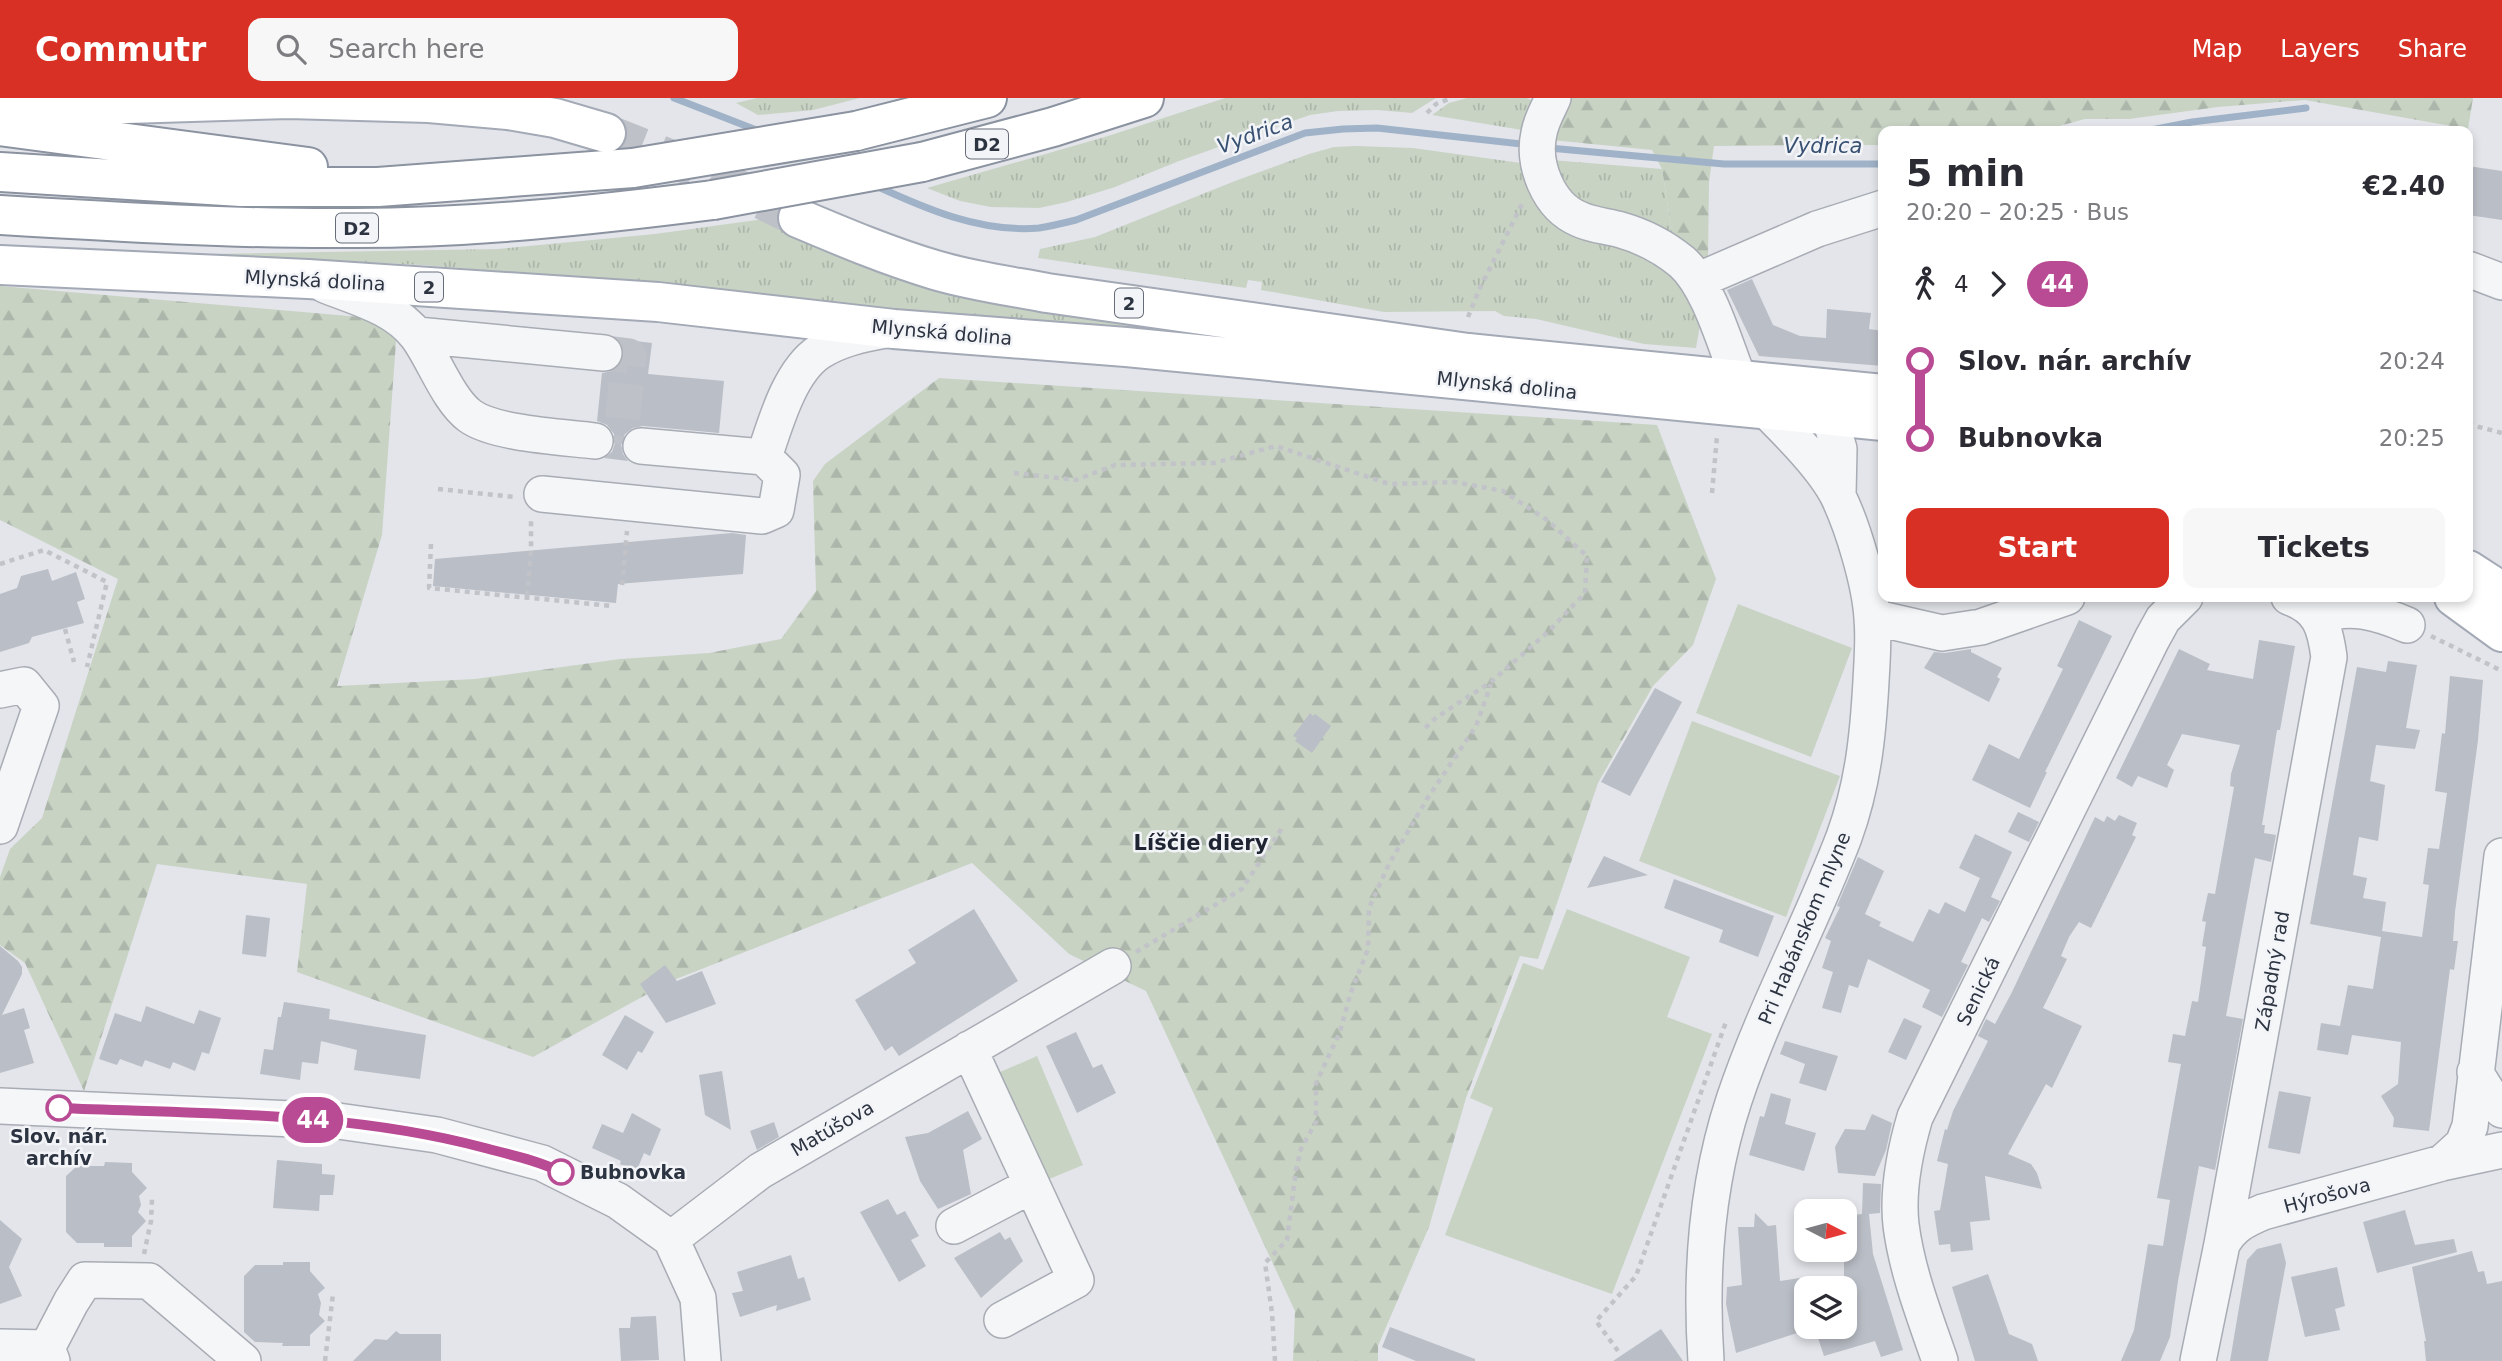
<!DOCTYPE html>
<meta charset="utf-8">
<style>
body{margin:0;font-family:"DejaVu Sans",sans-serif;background:#f7f7f7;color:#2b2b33;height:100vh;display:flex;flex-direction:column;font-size:26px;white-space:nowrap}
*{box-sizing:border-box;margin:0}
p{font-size:23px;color:#7c7c81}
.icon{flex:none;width:38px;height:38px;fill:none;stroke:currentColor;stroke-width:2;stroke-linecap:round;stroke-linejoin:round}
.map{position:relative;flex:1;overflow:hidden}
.drawer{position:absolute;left:1878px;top:28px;width:595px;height:476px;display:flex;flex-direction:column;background:#fff;border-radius:14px;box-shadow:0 4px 10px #0003}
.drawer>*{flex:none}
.badge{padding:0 14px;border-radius:23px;font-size:24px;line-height:46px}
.needle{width:46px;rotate:96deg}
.controls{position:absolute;left:1794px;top:1101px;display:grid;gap:14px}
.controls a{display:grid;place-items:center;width:63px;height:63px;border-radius:14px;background:#fff;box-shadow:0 4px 10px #0003;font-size:35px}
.map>.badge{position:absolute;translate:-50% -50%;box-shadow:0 0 0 4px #fff}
.legs{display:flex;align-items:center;gap:10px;height:77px;padding:0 28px;font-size:23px}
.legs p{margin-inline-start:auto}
.overview{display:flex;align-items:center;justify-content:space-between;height:119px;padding:0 28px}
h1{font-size:38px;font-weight:700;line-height:52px}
.button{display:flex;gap:14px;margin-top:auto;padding:14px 28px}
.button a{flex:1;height:80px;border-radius:14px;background:#d93025;color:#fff;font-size:28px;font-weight:700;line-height:80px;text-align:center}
.button a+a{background:#f7f7f7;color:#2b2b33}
ul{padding:0 28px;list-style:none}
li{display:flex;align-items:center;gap:24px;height:77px;font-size:26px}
li i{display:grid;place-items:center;width:10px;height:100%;margin:0 9px;background:currentColor}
li i::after{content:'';width:18px;height:18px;margin:-9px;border:5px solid;border-radius:50%;background:#fff}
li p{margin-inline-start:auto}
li:first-child i{background:linear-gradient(#0000 50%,currentColor 0)}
li:last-child i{background:linear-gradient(currentColor 50%,#0000 0)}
header{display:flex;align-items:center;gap:42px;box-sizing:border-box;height:98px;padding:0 35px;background:#d93025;color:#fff}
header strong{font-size:33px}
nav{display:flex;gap:38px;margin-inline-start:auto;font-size:24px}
.search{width:490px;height:63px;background:#f7f7f7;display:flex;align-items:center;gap:18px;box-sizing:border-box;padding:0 24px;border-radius:14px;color:#7c7c81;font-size:26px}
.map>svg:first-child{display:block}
</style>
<header>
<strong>Commutr</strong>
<div class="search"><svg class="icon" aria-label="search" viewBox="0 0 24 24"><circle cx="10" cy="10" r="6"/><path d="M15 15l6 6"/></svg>Search here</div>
<nav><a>Map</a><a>Layers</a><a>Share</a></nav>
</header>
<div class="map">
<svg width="2502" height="1263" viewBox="0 0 2502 1263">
<defs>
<pattern id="grass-tufts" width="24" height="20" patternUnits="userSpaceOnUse" patternTransform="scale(1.75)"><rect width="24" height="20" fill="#c8d3c4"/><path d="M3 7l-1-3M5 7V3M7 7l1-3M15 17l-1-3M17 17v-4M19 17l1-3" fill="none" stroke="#acb6aa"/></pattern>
<pattern id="forest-firs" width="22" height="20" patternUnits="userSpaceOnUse" patternTransform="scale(1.75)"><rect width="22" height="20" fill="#c8d3c4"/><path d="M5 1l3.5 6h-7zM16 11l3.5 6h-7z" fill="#acb6aa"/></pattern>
</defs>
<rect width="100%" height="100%" fill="#e3e5ea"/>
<path fill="url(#grass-tufts)" d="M757,0H860L813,12L758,17L736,5Z
M1225,0H1436L1412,15L1377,12L1338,13L1310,17L1179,63L1115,89L1067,104L1039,110L991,109L960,103L927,90L1108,38Z
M1467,0H1527L1533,3L1522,32L1432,17L1449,5Z
M1356,48L1413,50L1521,65L1600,139L1678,174L1700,227L1696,250L1644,246L1536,221L1504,218L1495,213L1384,214L1261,192L1262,184L1248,182L1246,190L1038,160L1040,151L1095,139L1235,83L1309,56L1334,49Z
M1551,62L1662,71L1674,146L1569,100Z
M764,121L827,153L1390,259L881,211L621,183L421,167L210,156L498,151L655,136Z"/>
<path fill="url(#forest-firs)" d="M1568,0H2473L2468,31L2305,2L2218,9L2129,21H2085L2041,33H1883V47L1714,48L1709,84L1708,160H1702L1674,146L1662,71L1652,52L1552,42Z
M0,188L360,219L397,230L382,437L337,588L475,581L620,561L709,555L781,541L816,493L813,383L825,366L939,280L1657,327L1716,481L1693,547L1653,588L1598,685L1538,861L1520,858L1466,1000L1429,1129L1378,1248V1263H1293L1295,1213L1146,893L1069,856L972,765L671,883L533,959L297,874L307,786L157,766L84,993L25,865L0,847V779L10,751L42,720L118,481L0,422Z"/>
<path fill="#c8d3c4" d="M1738,506L1852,550L1811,659L1696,615Z
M1692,623L1840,678L1786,819L1639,763Z
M1567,811L1690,859L1667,919L1712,936L1612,1196L1445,1137L1493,1010L1470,1000L1523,865L1543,872Z
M1037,958L1083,1067L1037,1086L991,978Z"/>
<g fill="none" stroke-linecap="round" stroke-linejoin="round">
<path stroke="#a0b2c7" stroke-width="7" d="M674,0L759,33
M2146,33L2192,24L2306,10
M1549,50L1724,66H1883
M874,87C926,111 981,135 1039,130C1052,128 1064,125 1076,122L1305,35L1343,31L1377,30L1530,47"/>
</g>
<path fill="#babec6" d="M2468,68L2502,73V122L2468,117Z
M1752,181L1773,227L1800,238L1826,240L1827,211L1871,215L1869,231L1883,233V268L1759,258L1727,192Z
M618,241L652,245L648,276L724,283L719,335L643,328L633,330L625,336L621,346L623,356L628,363L604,360L612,354L615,345L614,336L607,327L597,323L602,275L613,273L621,266L624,256L623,247Z
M732,435L746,437L743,476L618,486L616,505L433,488L435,461Z
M48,471L52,483L76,474L85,501L77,504L84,525L32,539L29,545L0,554V496L17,490L21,478Z
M2079,522L2112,538L2045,674H2047L2030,710L1972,682L1989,646L2019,661L2063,571L2057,568Z
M2259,542L2295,548L2280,632H2277L2262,727H2265L2264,735L2276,737L2271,764L2255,760L2226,918L2243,921L2215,1072L2199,1068L2178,1183L2170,1239L2160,1263H2121L2134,1232L2148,1146L2163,1148L2170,1102L2157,1100L2181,966L2168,964L2173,936L2185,938L2192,903L2198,904L2206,849L2202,848L2206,824L2202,823L2208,795L2215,796L2234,689L2230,688L2231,676L2240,647L2182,636L2167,667L2174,672L2167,690L2138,678L2132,689L2116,680L2179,551L2210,566L2207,572L2253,581Z
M1971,551V554L2002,570L1997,579L2000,581L1989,604L1924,570L1934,554L1945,555Z
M2388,563L2417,567L2406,630L2420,632L2415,651L2376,647L2370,683L2385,687L2378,743L2359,739L2353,777L2367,780L2363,800L2386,804L2382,833L2422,839L2429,787L2423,786L2428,750L2439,751L2447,695L2435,693L2442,635L2445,636L2450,578L2483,582L2478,642L2455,814L2453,843H2458L2454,872L2450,871L2429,1033L2393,1029L2394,1020L2381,998L2398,986L2401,944L2352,937L2348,957L2317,952L2321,925L2340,928L2348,887L2373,891L2381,839L2310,826L2357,569L2386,574Z
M1655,590L1682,604L1630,698L1601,684Z
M1310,615L1313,618L1315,616L1331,628L1312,655L1295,643L1297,640L1293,638Z
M2018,714L2039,724L2029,744L2008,734Z
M2119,717L2137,725L2132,737L2136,739L2091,830L2079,824L2069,839L2061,858L2067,861L2043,910L2082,928L2052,990L2046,986L2008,1056L2031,1066L2037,1075L2042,1091L1985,1078L1990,1122L1970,1124L1973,1152L1951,1154L1950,1146L1939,1147L1934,1113L1940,1112L1948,1066L1937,1063L1945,1031L1947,1032L1953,1013L1988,943L1978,938L1986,921L1995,926L2012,894L2095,719L2104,724L2107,718L2115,723Z
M1975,736L2012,754L1991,799L2000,803L1989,824L1982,820L1961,864L1968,867L1942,919L1922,909L1930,892L1868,861L1858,890L1849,887L1841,915L1822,910L1833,874L1822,870L1831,843L1825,840L1840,809L1837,808L1858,759L1884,773L1865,816L1881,824L1879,828L1913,844L1929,811L1939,816L1945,804L1965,814L1980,780L1959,770Z
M1604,758L1648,777L1587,790Z
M1674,781L1774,818L1758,859L1719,844L1723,832L1664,810Z
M974,811L1018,883L899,958L892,948L885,953L855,902L916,865L908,852Z
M246,817L270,820L266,859L242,856Z
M0,848L18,863L22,869V876L2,917L24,910L30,930L24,932L34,965L0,975Z
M665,867L677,883L702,873L716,906L666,925L640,886Z
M284,904L330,911L329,921L426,937L420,981L354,972L357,952L321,943L318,966L302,964L300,982L260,976L264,951L273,952L278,919H281Z
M146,908L194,926L199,912L221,920L209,956L202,954L195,973L173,964L170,971L145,962L142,969L120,961L117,967L99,961L115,915L141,924Z
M625,917L654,934L642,955L638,953L627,972L602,957Z
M1904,920L1922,928L1906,962L1888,954Z
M1076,934L1093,970L1102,966L1116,995L1077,1015L1046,948Z
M1785,943L1838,958L1826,993L1799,985L1805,966L1780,956Z
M722,973L731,1032L705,1017L699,977Z
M2279,993L2311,999L2300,1056L2268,1050Z
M1771,995L1791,1001L1785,1026L1816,1035L1804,1073L1749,1057L1760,1018L1764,1019Z
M968,1013L982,1041L963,1052L971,1096L938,1111L920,1083L905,1039L928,1035Z
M632,1015L661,1031L650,1058L644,1055L636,1074L620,1066L621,1063L592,1050L602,1026L623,1035Z
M1872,1016L1892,1025L1886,1052L1875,1078L1838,1075L1835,1049L1845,1031L1865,1032Z
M774,1024L779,1039L757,1052L750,1033Z
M277,1062L322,1066V1076L335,1077L333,1097H320L319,1113L273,1110Z
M105,1064L132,1065V1074L147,1090L139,1098L141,1107L138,1114L146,1123L132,1138V1149H104V1145H77L66,1134V1078L77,1068H104Z
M1863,1085L1881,1086L1880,1115L1869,1116L1873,1156L1903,1252L1881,1259L1875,1243L1824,1258L1814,1228H1844V1118L1862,1116Z
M888,1101L897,1117L905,1113L919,1138L911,1142L926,1168L899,1184L860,1114Z
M2405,1112L2415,1147L2454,1141L2457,1154L2377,1175L2363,1124Z
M1755,1115L1768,1128L1776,1127L1780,1183L1800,1180L1803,1193L1806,1192V1232L1736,1255L1726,1206L1727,1189L1742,1187L1738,1129H1754Z
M0,1122L22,1141L9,1169L22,1198L0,1206Z
M1000,1134L1005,1142L1010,1139L1023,1163L981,1200L954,1160Z
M2281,1145L2286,1165L2268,1263H2230L2247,1162L2257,1151Z
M2472,1153L2478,1174L2484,1173L2487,1186L2502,1183V1263H2426L2424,1243H2426L2412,1169Z
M791,1157L798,1181L804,1179L811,1202L776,1213L777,1207L740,1219L732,1195L743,1193L737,1174Z
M283,1164H310V1173L325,1190L318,1196L321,1205L319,1217L325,1223L310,1237V1248H282L283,1245L255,1244L244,1234V1178L255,1167H283Z
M2337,1169L2345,1208L2335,1211L2340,1232L2305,1239L2291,1179Z
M1988,1176L2009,1236L2032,1246L2038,1263H1975L1952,1189Z
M656,1218L659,1262L621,1263L619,1230H630L631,1219Z
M1390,1229L1475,1261V1263H1416L1382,1249Z
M1661,1231L1683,1263H1613Z
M396,1233L400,1236H441V1263H353L375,1241L387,1242Z"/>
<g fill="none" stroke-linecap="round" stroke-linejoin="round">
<path stroke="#bec1c8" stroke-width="35" stroke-dasharray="35 18" stroke-linecap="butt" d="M604,255L629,258L620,346"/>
<path stroke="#bec1c8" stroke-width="38" stroke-dasharray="38 19" stroke-linecap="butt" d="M606,35L702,73L798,120"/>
<defs>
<path id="minor" d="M1553,0C1548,11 1541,23 1539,35C1532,66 1548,108 1579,121C1591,127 1607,128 1621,132C1642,138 1665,150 1682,164C1710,189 1725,248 1740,284
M2468,171L2502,184
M1699,182L1817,131L1883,110
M325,187C357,200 395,209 417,238C433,259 448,302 470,318C495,336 563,339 595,343
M417,237L604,255
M1829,317L1839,351L1838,397
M641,348L764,359C775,327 789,274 819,254C839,241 863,236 886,232
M542,396L762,418L776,412L782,377L764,359
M1872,519L1942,535L1981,529L2067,499
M2319,519C2348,505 2379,515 2407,527
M0,592L24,587L41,608L0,728
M969,951L1076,1182L1002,1222
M2475,974L2490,998L2502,1012
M0,1008L338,1023L437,1037L542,1065L618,1103L671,1141L698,1200L703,1263
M2442,1065L2463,1046L2470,1028L2502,758
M954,1128L1032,1087
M671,1141L760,1073L1113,868
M2222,1146C2232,1128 2244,1122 2263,1114L2442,1065L2502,1052
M0,1249L47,1250
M52,1263L47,1250L71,1204L85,1182L149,1183L243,1263
M1706,1263C1700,1174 1706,1087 1734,1002C1764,912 1810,828 1844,739C1863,687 1868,638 1871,583C1872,563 1874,541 1872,520C1870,486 1853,429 1838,398C1824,370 1790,336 1767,313
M1940,1263C1925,1219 1907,1174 1901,1127C1897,1091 1905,1053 1915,1019L2152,541L2163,521L2185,499
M2198,1263L2222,1146L2329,559C2325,529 2320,510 2289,499"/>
<path id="major" d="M0,10L289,1L429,5L508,12L555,20L606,35
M798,120C843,139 888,158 935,172C972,183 1010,188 1047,195L1468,255L1883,296
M0,167L308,181L658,204L894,231L1126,249L1883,323
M2468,472L2502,494
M2454,499L2502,534"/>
<path id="highway" d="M0,28L308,69
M856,33L987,0
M922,64L1053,29L1144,0
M0,74L241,89H378L633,70
M0,117C118,124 236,131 355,130C475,130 594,117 713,102"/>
</defs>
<use href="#minor" stroke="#a8acb4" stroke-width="38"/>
<use href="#major" stroke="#a3a9b5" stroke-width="42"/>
<use href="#highway" stroke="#8b93a0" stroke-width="42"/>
<path stroke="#c1c3c8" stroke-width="4.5" stroke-dasharray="5 5" stroke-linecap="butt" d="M1427,15L1436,6L1451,0
M1468,219L1480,190L1522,106
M2468,326L2502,335
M1014,375L1076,382L1115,367L1214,365L1276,348L1389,386L1455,384L1503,393L1547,422L1587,458L1585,495L1549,533L1491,584L1437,619L1424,631
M438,391L514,399
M1712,395L1717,338
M431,446L429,490L612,508
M0,466L44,452L107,484L87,569
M622,487L627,433
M527,498L531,454V423
M65,531L74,564
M2431,538L2502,573
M1136,854L1242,791L1282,730
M144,1156L151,1123L152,1101
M1618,1253L1596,1223L1636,1178L1727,921
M325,1263L333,1196
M1275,1263L1272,1215L1265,1165L1287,1142L1296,1072L1301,1051L1316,1024V985L1340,934L1350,897L1368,851L1369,810L1389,766L1427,701L1476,628L1491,586"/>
<use href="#minor" stroke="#f5f6f8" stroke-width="35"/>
<use href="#major" stroke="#fff" stroke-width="38"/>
<use href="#highway" stroke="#fff" stroke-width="38"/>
<defs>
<path id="highway-bridge" d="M633,70L856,33
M713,102L922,64"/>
</defs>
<use href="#highway-bridge" stroke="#8b93a0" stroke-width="42" stroke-linecap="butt"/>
<use href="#highway-bridge" stroke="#fff" stroke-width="38"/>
</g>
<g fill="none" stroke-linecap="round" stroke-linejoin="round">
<defs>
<path id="line-1" d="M59,1010C201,1016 347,1013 485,1050C511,1057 536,1062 561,1074"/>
</defs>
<use href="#line-1" stroke="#fff" stroke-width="16"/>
<use href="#line-1" stroke="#b94b94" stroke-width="10"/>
</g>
<g fill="#fff" stroke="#b94b94" stroke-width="3.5">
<circle cx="59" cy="1010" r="12"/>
<circle cx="561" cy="1074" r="12"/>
</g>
<g text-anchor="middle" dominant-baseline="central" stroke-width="5" stroke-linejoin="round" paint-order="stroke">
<g fill="#f2f4f7" stroke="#676d78" stroke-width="2">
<rect x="966" y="31.5" width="42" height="29" rx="5"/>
<rect x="336" y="115.5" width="42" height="29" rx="5"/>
<rect x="415" y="174.5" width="28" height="29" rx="5"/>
<rect x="1115" y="190.5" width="28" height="29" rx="5"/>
</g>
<g font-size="18" font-weight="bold" fill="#2c3341">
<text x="987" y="46">D2</text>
<text x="357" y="130">D2</text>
<text x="429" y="189">2</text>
<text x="1129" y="205">2</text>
</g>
<g font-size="19" fill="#2c3341" stroke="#f2f4f7">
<text transform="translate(315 182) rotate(3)">Mlynská dolina</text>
<text transform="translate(942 234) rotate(5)">Mlynská dolina</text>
<text transform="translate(1507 287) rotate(6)">Mlynská dolina</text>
<text transform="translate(1804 830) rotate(-67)">Pri Habánskom mlyne</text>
<text transform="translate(2272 873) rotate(-80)">Západný rad</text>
<text transform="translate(1978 893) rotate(-64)">Senická</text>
<text transform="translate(832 1030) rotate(-30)">Matúšova</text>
<text transform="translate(2327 1097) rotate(-15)">Hýrošova</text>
</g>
<g font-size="19" font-weight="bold" fill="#2c3341" stroke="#f2f4f7">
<text x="59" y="1038">Slov. nár.<tspan x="59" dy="22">archív</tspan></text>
<text x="580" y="1074" text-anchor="start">Bubnovka</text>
</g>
<g font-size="21" font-style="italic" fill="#385172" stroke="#f2f4f7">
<text transform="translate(1255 36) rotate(-20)">Vydrica</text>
<text x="1823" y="48">Vydrica</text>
</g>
<g font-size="21" font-weight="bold" fill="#1e2432" stroke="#f2f4f7">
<text x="1201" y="745">Líščie diery</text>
</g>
</g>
</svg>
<div class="controls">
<a><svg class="needle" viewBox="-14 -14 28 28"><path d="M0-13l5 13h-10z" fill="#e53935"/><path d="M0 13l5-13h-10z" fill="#7c7c81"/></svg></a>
<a><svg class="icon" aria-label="layers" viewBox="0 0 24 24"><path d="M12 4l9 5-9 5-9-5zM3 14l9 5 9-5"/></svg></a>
</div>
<b class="badge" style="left:313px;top:1022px;background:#b94b94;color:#fff">44</b>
<section class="drawer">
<div class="overview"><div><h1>5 min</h1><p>20:20 – 20:25 · Bus</p></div><b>€2.40</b></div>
<div class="legs"><svg class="icon" aria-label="walk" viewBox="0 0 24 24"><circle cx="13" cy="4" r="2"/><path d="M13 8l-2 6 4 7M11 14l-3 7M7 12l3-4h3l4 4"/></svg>4<svg class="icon" aria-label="forward" viewBox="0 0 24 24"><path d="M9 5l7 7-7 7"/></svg><b class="badge" style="background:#b94b94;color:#fff">44</b></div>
<ul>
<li><i style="color:#b94b94"></i><b>Slov. nár. archív</b><p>20:24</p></li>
<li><i style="color:#b94b94"></i><b>Bubnovka</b><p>20:25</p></li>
</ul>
<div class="button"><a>Start</a><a>Tickets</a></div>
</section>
</div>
